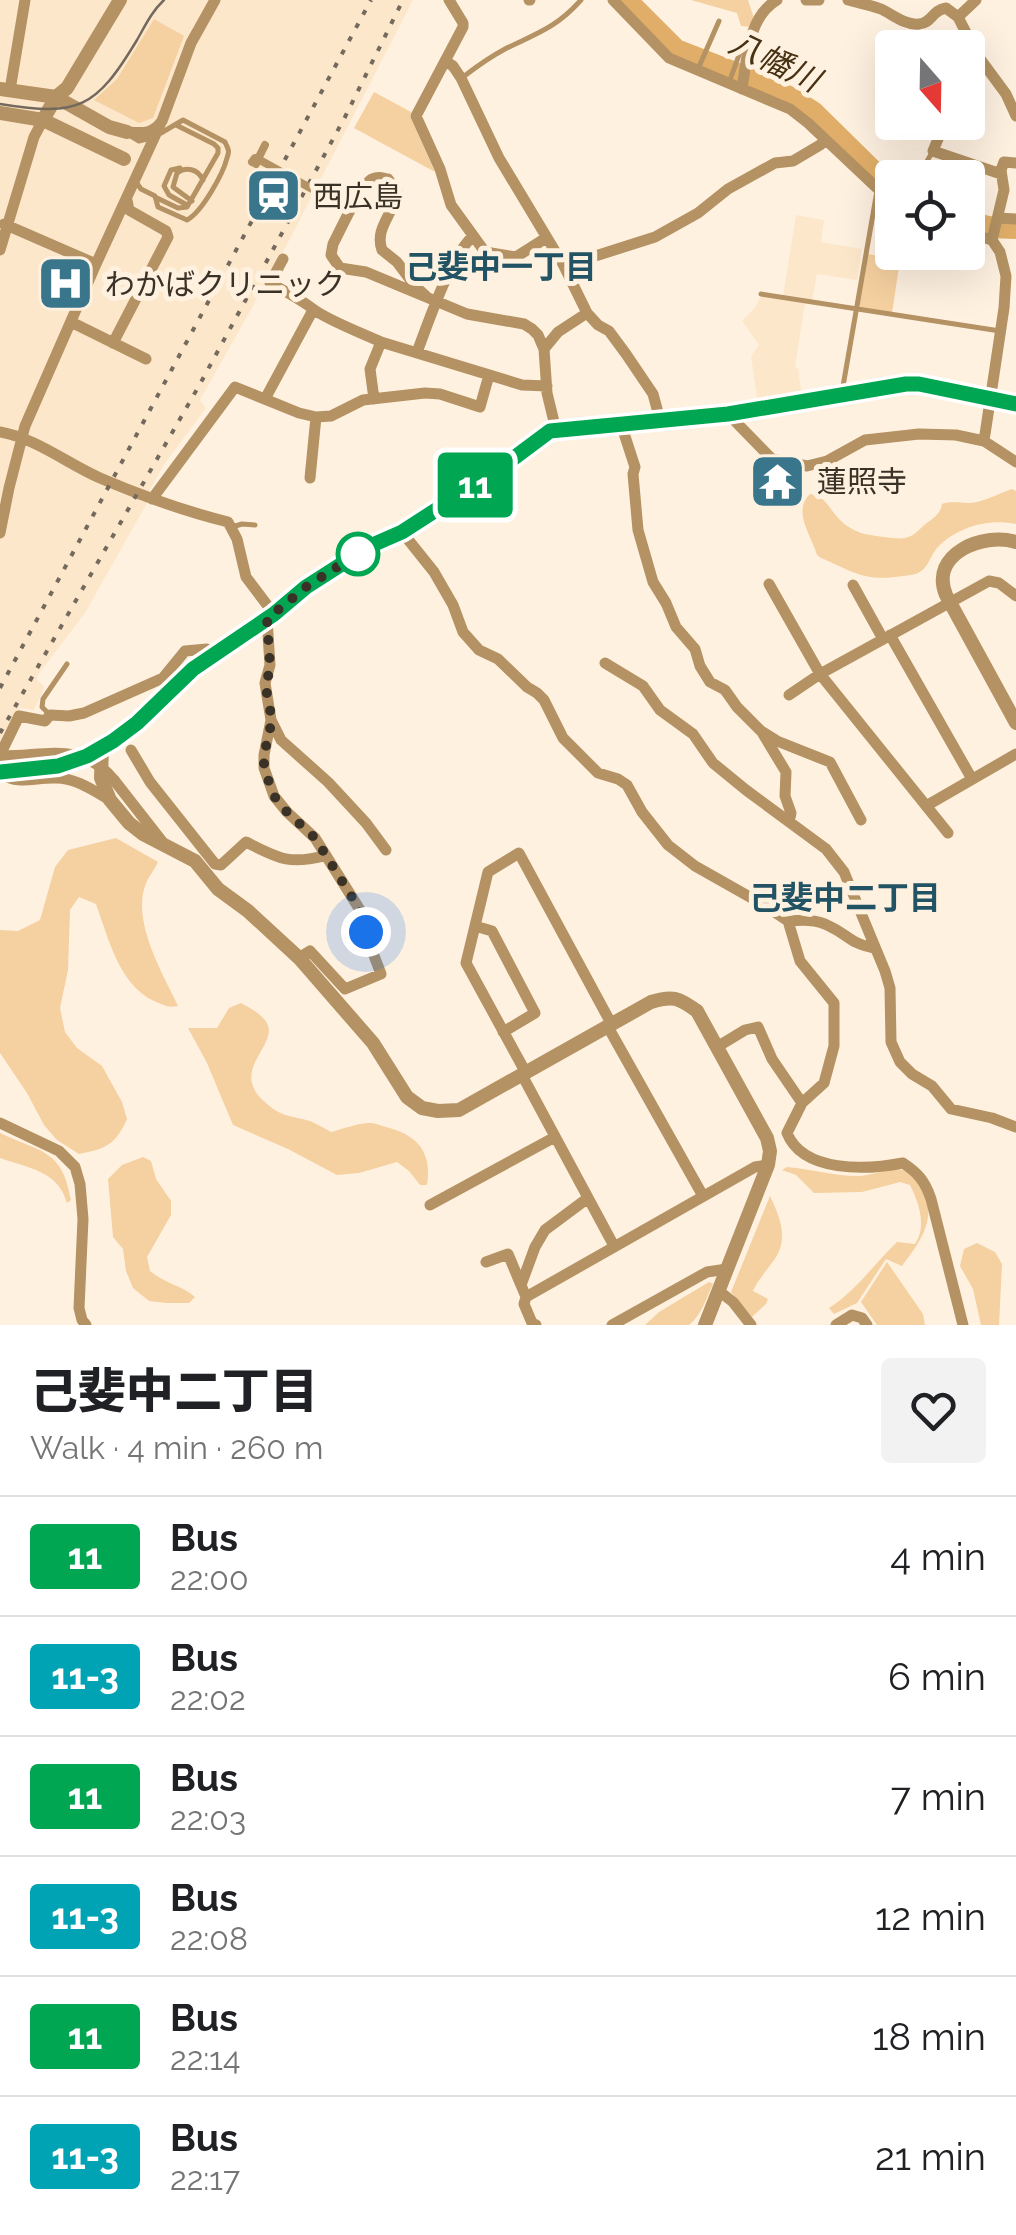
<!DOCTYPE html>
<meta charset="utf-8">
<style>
body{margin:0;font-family:Raleway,"Noto Sans JP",sans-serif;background:#f2f2f2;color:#202124;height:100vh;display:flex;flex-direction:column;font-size:38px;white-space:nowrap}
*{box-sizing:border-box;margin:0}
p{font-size:32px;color:#757577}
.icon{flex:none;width:55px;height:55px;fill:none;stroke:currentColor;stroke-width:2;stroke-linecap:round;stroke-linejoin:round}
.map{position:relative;height:1325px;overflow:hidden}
.side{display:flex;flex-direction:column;background:#fff;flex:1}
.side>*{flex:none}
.badge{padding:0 20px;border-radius:8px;font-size:35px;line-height:65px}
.needle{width:65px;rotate:160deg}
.controls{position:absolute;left:875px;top:30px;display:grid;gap:20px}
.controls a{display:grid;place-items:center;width:110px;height:110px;border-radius:10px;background:#fff;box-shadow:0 10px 40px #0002;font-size:50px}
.you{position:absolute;width:50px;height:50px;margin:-25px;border:8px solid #fff;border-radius:50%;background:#1a73e8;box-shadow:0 0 0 15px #1a73e833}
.map>.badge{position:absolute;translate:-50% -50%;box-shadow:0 0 0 5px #fff}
.round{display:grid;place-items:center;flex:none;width:105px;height:105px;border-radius:10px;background:#f2f2f2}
.summary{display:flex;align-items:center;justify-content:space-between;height:170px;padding:0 30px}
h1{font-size:48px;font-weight:800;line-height:75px}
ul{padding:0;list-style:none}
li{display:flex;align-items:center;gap:30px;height:120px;padding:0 30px;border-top:2px solid #e0e0e0}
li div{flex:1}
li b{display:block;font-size:38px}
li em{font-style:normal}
li .badge{min-width:110px;font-weight:700;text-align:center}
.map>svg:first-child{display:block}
</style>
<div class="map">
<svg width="1016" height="1325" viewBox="0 0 1016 1325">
<rect width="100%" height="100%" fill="#fff1e0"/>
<path fill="#fde7cb" d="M0,0H413L281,256L200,400L206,408L163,466L150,490L147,503L85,613L37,676V680L45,687L34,710L20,708L0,745Z
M796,215L824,220L821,242L862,249L857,280L817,274L812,301L783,296Z
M761,296L805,303L795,367L798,368L802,396L758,404L751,356L759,345L742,321L756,306Z"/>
<path fill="#f5d0a0" d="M691,0H748L754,18L751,27L741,26L737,13Z
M154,19L184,36L153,118L139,123L94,100L117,79Z
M374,92L411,112L410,116L435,172L354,128Z
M868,254L900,260L892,313L858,307Z
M1012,489L1016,491V524C989,518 956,527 937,548C930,556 928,569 918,573C917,574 905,576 903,576C864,582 854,572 821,558L817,555C811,534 792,512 810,494C826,496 829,509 840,520C853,533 867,535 884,537C900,539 909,541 921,528C930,519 940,517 942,504C955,500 965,505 977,502C989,499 1001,493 1012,489Z
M116,838L158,862C155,869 149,876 146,883C131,921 162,972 178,1006C168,1008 164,1005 154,1001C119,985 108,937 96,904L79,897L70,910L68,970L60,1008L65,1032L77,1048L102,1066L122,1102L127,1119C116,1144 106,1149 79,1154L57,1140L44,1125L27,1093L0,1053V930L18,931L40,920L55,867L68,850Z
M241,1003C248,1007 256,1011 261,1016C291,1042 222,1067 267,1104C282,1117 292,1116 310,1121C317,1124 324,1128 331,1132C343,1129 358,1123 370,1123C376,1123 381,1126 386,1127C418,1135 432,1152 427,1185H420L409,1171L397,1162L359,1173L337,1175L288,1149L233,1125L207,1063L188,1028H217L229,1008Z
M0,1133C42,1153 62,1149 71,1200L67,1203C58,1170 27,1168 0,1158Z
M143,1157L151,1161L156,1179L171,1201V1215L147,1257L150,1271C165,1284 182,1285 195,1297L189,1303H166L149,1301L133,1288L126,1271L123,1249L113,1237L108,1179L122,1165Z
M787,1167C810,1169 835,1176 858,1176C873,1176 891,1165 906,1171C912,1173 919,1182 922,1187C938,1218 921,1241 902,1266L886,1259L857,1303L834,1314L829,1308C856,1291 874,1264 897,1242L915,1244C927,1226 919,1203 910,1185L900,1182L862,1192L814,1193L796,1175L782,1170Z
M770,1196C781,1219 790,1242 771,1264C764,1274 758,1280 753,1291L768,1299L766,1304L752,1317L731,1292Z
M977,1243L995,1252L1002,1264L999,1325H981L973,1289L960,1266L964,1249Z
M887,1262L923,1314L925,1325H877L861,1302Z
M709,1282L713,1284C706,1298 702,1315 689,1325H645L659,1312Z"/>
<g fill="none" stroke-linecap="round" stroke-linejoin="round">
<path stroke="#e0ae68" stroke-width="22" d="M626,0L676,50L748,78L789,97L813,112L877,175L892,187
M968,222L988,227L1016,228"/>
<path stroke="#b49263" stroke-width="5" d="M698,69L719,21
M463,77C476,67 490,57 505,49C537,33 556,28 581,0
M730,80L744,41
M129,135L139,141L151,138
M180,168L171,170L164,186L169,195L187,205
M917,178L933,151
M136,182L141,189L155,196L158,207L187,220C202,212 223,174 227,158C230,150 228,149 225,142L183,120L161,133
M157,198L178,208L187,207L218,153V148L214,144L176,125
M192,201L173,187L177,173C186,166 198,169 203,180
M968,233L973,218
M761,294L1000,331
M842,392L877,191
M232,527L242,524L255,525
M48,713L42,707L43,699L67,664"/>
<path stroke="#b49263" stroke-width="8" d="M252,162L255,158L258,159L256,164
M317,206L325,190"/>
<path stroke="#b49263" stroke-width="11" d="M449,0L463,23V27L416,116L440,169L451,205L485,252L516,257L546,238
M529,0H530
M613,0L669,58L790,109L808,123L878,189L892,199
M806,0H819
M848,0C859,3 871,5 881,9C892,14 906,26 919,24C932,23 932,10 946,8L958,17L978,56L1006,94L1016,116
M958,17L976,0
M445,61L453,66L461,78L499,158L564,266L587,313L598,325L609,331L626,354L653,394L660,420
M742,89C747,58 748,17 777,0
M10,90L25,0
M945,122L933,151L1001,174
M127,132C142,133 152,135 162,121L191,43L215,0
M998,218L1016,219
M4,224L96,264
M968,233L992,240
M0,250L34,137L43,120
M283,259L270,283C285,291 300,299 313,309C329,321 362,333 381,342L522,385L547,386
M564,266L655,237L698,213L728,189L775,163L793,161L820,145L825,140
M426,296L415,286L397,262L382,250C374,228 394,214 397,192L388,179C382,178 379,176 372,179C361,184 340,231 333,244L331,255L340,268L366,272L467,314L524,324L532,329L538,335L544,349L547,393L556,430
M71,322L146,359
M113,343L168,237L166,231L129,210L127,200
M544,349L558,332L587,313
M417,352C429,321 450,257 473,236
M265,399L313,310
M374,399L370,369L381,342
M728,414L772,459L807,466L827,461L865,440L919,434L956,435L984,441L1016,462
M621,424L635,467L633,474L638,530L653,582L666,603L676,627L695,649L700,666L710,682L725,690L737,707L761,731L777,741L830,762L861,820
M0,432C38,439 66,463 100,478C142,496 184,511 228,522L237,539L246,577L274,614
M984,441L1004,308L1006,276L1000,252L992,240L1004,190L1001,170L1004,162L1016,163
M310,478L316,417
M152,499L235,387L299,413L316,417L331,416L363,400L425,393L440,394L480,407L489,375
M402,532L434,572L453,605L463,632L479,650L498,659L527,687L537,693L544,700L563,738L598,773L618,779L627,785L642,812L668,845L695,866L764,905L788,921C802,920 816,919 829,926C849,935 849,943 874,948
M0,533L9,488L25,426L96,264L160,125
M769,584L820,674L948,833
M853,585L883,639
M267,619L270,665L265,683L271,720L281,740L328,782L366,823L386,850
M890,635L972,779
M605,663L643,686L660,710L693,734L713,763L746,790L826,849L844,872L885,971L890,988L891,1042L900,1062L912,1074L932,1086L951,1109L992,1118L1016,1127
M789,695L820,674L989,581L999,583L1016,596
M271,720L264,755V768L274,796L287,812L315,838L360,910L365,932L381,974L345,989L310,951L299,958
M763,734L786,772L785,796L791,813L789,822
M131,750L150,782L215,864L221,865L246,842C278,858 288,865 324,856
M0,755L19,716L45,721L50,715L69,716L84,713L163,678L185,651L207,649L212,654
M0,773C19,786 35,777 56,778C76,778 94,791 110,800
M114,780L164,844
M926,806L1016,754
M788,921L800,961L834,1003V1046L824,1083L802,1103L787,1133C803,1173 867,1170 903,1163C918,1173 925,1181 931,1199L963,1325
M475,926L492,931L535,1013L503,1032
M608,1027L703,1196
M717,1047L745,1030L758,1027L772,1059L802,1103
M526,1073L466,963L488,872L519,853L612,1025
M522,1075L614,1246
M0,1123L59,1151L75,1167L80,1184L83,1219L79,1308L82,1320L86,1325
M430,1205L555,1137
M486,1262L508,1254L521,1285
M719,1291L733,1302L751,1325
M526,1297L521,1285L535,1247L545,1230L588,1198
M536,1325L532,1323L524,1304L526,1297L755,1167L768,1165
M612,1325L707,1272L727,1269
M836,1325L852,1315L862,1318L867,1325"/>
<path stroke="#b49263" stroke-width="14" d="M0,89L56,97L109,127L127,132
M0,113L43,120L124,159
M43,120L56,97L67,88L120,0
M1016,542C983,532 929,554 946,595L1016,723
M102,747L101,778L105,788L110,800L129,823L143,834L195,861L218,889L248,911L299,958L373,1043L407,1097L422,1108L438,1111L459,1110L651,1002C673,995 679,998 697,1011L767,1138L770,1151L768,1165L705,1325"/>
<path stroke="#936100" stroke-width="15" d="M0,772L58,765L87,755L113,741L137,723L193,669L267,619L306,587L370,546L402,532L495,472L550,431L728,414L906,384H919L1016,404"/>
<path stroke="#73695c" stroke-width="2.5" d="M0,104C79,117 96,108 137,40C145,26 152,11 164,0"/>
<path stroke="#73695c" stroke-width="4" stroke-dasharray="5 10" stroke-linecap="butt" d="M0,688L371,0
M0,733L200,384L345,117L403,0"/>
<path stroke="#b49263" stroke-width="8" d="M265,145L258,159L323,195L328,197L330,195"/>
<path stroke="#b49263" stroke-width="11" d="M0,756C44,757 81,740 114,780"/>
</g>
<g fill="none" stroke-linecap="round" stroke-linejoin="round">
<defs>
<path id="line" d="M0,772L58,766L87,756L113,741L137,723L193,669L274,614L306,587L370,546L402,532L495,472L550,431L728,414L906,384H919L1016,404"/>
</defs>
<use href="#line" stroke="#fff" stroke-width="22"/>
<use href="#line" stroke="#00a651" stroke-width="15"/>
<path stroke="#3b3227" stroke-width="10" stroke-dasharray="0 18" d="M358,554L370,546L306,587L267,619L270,665L269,674L265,683L272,720L264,755V768L274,796L287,812L315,838L360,910L366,932"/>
</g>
<defs>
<symbol id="station-square" viewBox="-11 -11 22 22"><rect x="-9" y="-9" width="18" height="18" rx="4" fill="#39768c" stroke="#fff1e0"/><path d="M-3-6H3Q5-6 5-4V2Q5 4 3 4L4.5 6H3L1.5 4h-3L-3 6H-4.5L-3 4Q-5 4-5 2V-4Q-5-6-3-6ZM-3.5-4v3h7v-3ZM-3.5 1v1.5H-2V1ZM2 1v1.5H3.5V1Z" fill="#fff"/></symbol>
<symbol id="hospital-square" viewBox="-11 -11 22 22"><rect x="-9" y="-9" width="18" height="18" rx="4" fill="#39768c" stroke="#fff1e0"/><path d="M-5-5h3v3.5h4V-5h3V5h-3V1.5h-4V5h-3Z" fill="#fff"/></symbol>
<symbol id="temple-square" viewBox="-11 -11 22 22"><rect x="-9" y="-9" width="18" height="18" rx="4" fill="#39768c" stroke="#fff1e0"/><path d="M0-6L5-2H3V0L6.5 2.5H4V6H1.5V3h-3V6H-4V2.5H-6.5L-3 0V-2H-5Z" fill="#fff"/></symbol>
</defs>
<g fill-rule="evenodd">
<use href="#station-square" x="242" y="164" width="63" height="63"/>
<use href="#hospital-square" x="34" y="252" width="63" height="63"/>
<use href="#temple-square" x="746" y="450" width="63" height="63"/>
</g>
<circle fill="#fff" stroke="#00a651" stroke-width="5" cx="358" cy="554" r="20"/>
<g text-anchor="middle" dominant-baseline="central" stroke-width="10" stroke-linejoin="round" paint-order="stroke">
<g font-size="30" fill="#3b3227" stroke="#fff1e0" text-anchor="start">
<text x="313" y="196">西広島</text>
<text x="105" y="284">わかばクリニック</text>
<text x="817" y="481">蓮照寺</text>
</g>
<g font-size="32" font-style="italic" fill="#473213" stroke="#fff1e0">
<text transform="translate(775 61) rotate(26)">八幡川</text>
</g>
<g font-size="32" font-weight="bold" fill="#225365" stroke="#fff1e0">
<text x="501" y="266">己斐中一丁目</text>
<text x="845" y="897">己斐中二丁目</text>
</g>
</g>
</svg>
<div class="controls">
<a><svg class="needle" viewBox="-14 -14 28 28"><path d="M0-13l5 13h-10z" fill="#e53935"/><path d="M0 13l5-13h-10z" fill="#757577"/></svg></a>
<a><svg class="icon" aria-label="locate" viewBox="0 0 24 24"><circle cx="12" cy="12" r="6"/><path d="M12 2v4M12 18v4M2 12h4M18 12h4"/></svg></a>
</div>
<div class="you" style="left:366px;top:932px"></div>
<b class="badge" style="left:475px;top:485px;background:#00a651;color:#fff">11</b>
</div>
<section class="side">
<div class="summary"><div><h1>己斐中二丁目</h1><p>Walk · 4 min · 260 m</p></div><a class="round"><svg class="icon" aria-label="heart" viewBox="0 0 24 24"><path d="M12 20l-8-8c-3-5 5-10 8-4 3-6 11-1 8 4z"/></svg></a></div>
<ul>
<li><span class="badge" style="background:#00a651;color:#fff">11</span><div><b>Bus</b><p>22:00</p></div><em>4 min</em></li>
<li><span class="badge" style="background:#00a3b4;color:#fff">11-3</span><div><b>Bus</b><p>22:02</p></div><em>6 min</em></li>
<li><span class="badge" style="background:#00a651;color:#fff">11</span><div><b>Bus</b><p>22:03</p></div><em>7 min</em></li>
<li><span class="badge" style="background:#00a3b4;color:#fff">11-3</span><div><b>Bus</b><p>22:08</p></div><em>12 min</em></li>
<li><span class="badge" style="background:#00a651;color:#fff">11</span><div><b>Bus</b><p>22:14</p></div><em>18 min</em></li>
<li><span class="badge" style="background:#00a3b4;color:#fff">11-3</span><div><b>Bus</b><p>22:17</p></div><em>21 min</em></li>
</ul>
</section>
